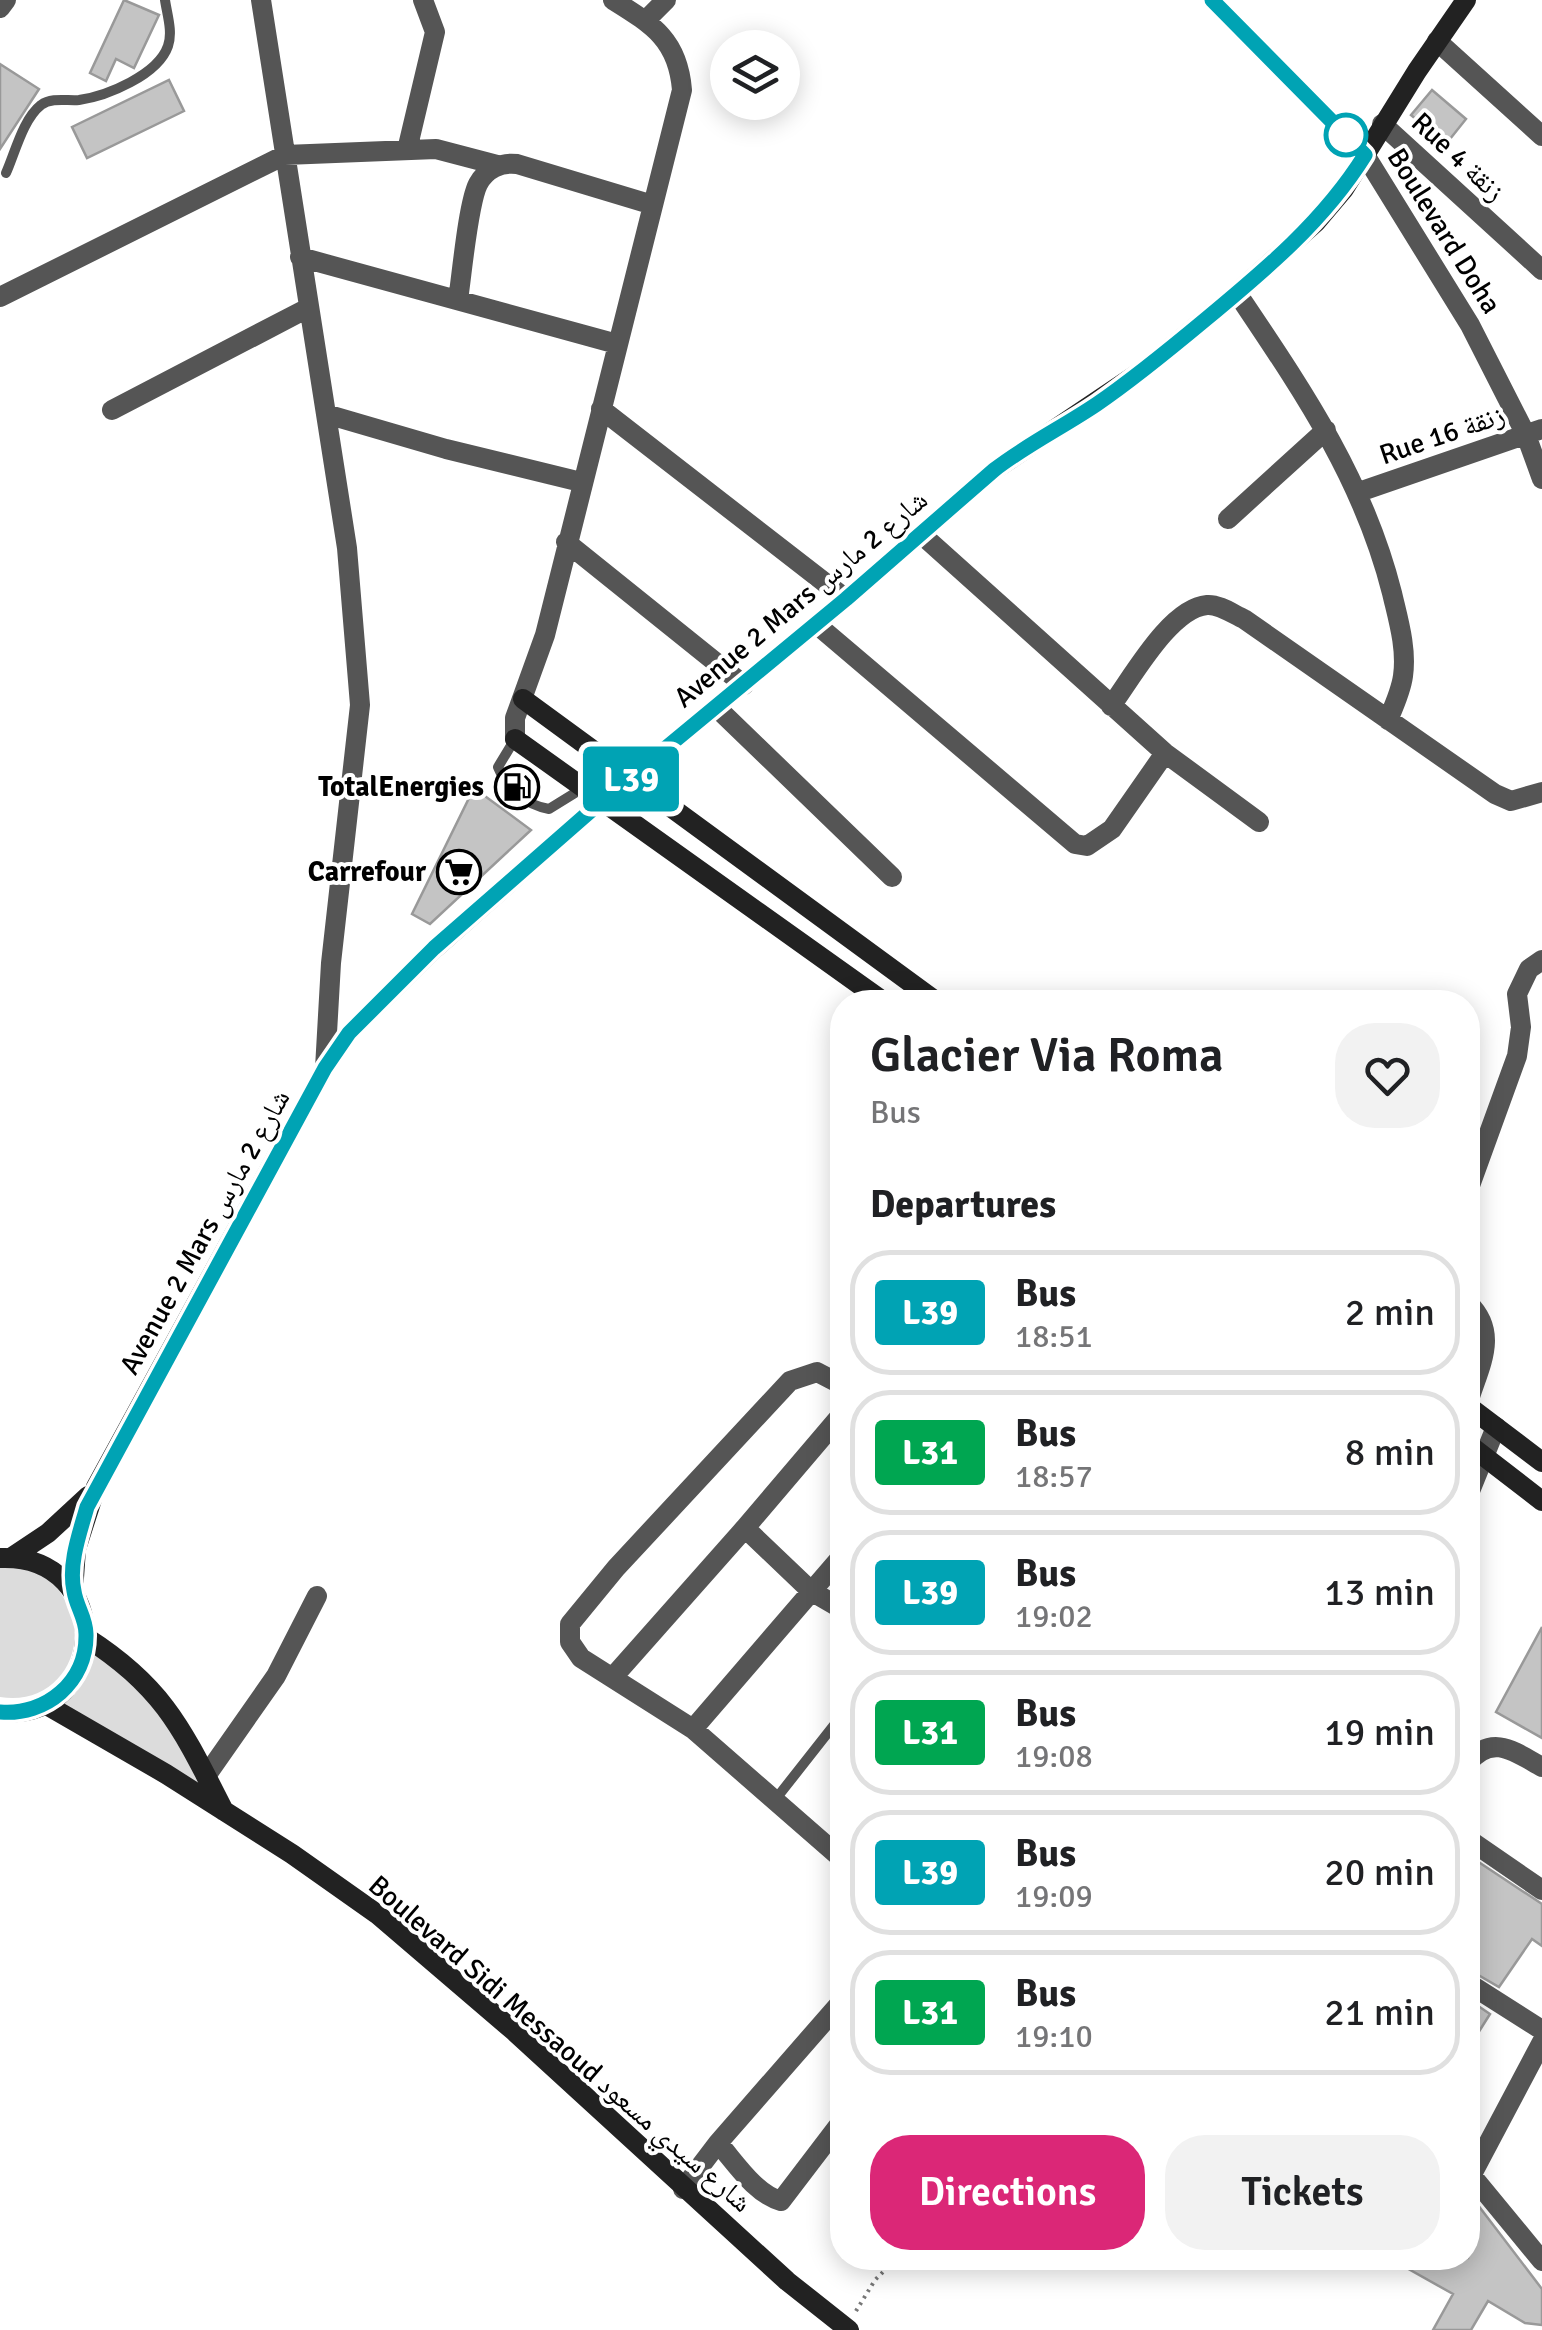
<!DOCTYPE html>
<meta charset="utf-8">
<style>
body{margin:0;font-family:Signika,"Noto Naskh Arabic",sans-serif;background:#f2f2f2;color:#202124;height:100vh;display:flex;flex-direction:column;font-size:38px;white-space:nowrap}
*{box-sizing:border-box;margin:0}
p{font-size:32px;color:#757577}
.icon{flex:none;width:55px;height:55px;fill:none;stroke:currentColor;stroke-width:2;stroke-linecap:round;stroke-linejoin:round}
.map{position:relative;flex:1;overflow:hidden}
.drawer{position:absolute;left:830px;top:990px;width:650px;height:1280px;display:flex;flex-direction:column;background:#fff;border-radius:40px;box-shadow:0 5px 25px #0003}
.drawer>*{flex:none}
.badge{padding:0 20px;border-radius:8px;font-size:35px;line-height:65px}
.controls{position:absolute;left:710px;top:30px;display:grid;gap:20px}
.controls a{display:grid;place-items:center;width:90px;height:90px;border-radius:50%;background:#fff;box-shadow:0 5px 25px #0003;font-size:50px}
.map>.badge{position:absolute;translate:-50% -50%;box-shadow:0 0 0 5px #fff}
h2{padding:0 40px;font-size:38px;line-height:90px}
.round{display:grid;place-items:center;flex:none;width:105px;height:105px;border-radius:40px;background:#f2f2f2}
.summary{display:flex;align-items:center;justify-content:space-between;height:170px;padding:0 40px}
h1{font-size:48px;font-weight:600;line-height:75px}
.primary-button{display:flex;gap:20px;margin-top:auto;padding:20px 40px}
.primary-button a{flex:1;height:115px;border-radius:40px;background:#db2777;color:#fff;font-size:40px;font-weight:600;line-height:115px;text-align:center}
.primary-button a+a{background:#f2f2f2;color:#202124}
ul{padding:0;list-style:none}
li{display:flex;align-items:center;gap:30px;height:125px;margin:0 20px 15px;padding:0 20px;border:5px solid #e0e0e0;border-radius:40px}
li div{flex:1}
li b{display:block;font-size:38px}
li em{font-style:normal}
li .badge{min-width:110px;font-weight:700;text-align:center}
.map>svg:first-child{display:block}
</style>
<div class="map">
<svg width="1542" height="2330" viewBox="0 0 1542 2330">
<rect width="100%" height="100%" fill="#fff"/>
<path fill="#dcdcdc" d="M0,1567C12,1568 28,1568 39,1572C52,1577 58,1589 65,1600C93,1648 57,1707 0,1697Z
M91,1649L158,1709L211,1798L54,1704Z"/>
<path fill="#c4c4c4" stroke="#999" stroke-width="2.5" d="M124,0L159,15L134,68L116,59L106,81L90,73Z
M0,64L39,89L0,149Z
M169,80L184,111L87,158L72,127Z
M1432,90L1466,119L1446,144L1411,115Z
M474,788L531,830L430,924L412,914Z
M1542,1627V1738L1496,1712Z
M1468,1855L1542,1904V1946L1532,1939L1499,1987L1468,1969Z
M1468,1999L1490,2014L1468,2049Z
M1468,2192L1542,2289V2325L1525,2323L1488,2301L1471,2330H1433L1453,2294L1389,2258H1468Z"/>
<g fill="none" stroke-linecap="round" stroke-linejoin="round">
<path stroke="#777" stroke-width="4" stroke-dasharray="2.5 5" stroke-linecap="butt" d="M856,2311L875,2280L897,2258"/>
<path stroke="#555" stroke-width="10" d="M6,173C15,153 23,119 41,105C52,97 67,101 79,100C107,96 158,75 168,46C173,32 167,14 165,0
M515,739L498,767C507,789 526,805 549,809L583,788
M775,1800L834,1725"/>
<path stroke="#555" stroke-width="20" d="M261,0L347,548L360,705L331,963L325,1068
M1212,0L1365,155L1470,325L1526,435L1542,479
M0,8L6,0
M646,20L666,0
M1437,41L1542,136
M1382,124L1542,270
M407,150L435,32L423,0
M300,257L617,344
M1237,293C1302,390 1363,478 1392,593C1398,619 1407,648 1403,676C1401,691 1394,706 1388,720
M0,297L285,155L436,149L497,165
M458,300C462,274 468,204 478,184C486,169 501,162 517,164L653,205
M601,409L846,599
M112,410L308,308
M326,414L446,449L581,482
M1359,492L1542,429
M1228,519L1326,430
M921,534L1165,753L1259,822
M566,542L744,685
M816,624L1075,844L1087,846L1112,829L1165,753
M1111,706C1132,678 1170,608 1207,605C1219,604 1233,614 1244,619L1495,794L1511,801L1542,792
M716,707L892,877
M515,739V718L545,635L682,90C678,40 653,25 613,0
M1468,1191L1517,1056L1521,1027L1517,994L1529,969L1542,960
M1468,1303C1500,1334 1479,1366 1468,1403
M842,1385L817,1372L790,1381L616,1568L570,1624V1642L581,1658L693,1729L842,1859
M842,1414L745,1528L811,1591L842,1609
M1468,1496L1496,1427
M613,1677L745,1528
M693,1729L842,1556
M1468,1763C1492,1733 1515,1752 1542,1767
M206,1776L276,1676L317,1596
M1468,1839L1542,1890
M842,1890V1905
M1468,1983L1542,2030
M718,2143C735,2162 755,2194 781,2201L842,2121
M1468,2171L1542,2261
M1471,2176L1542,2042
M683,2189L718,2143L842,2001"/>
<path stroke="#222" stroke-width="20" d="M523,699L937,1002
M515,739L884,1002
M1468,1406L1542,1462
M1468,1444L1542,1501
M12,1557L48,1533L88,1496
M0,1558C116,1553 111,1722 0,1712
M73,1592L76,1549L96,1487L325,1068L349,1033L434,949L603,800L846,599L994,470L1146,368L1237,293L1316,222L1344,189L1417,71L1466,0
M87,1638C165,1688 183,1731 224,1811
M45,1704L166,1774L292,1854L377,1914L515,2032L787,2281L849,2330"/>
</g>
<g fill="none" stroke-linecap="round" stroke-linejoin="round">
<defs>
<path id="line" d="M0,1712C46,1716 87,1682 86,1634C86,1618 76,1606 74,1591C68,1564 80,1532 87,1507L325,1068L349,1033L434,948L603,800L846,599L994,470C1026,445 1063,427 1097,404C1135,378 1170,349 1206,319C1265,270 1324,221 1365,155L1212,0"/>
</defs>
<use href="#line" stroke="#fff" stroke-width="22"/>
<use href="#line" stroke="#00a3b4" stroke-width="15"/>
</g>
<defs>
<symbol id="fuel-ring" viewBox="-11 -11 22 22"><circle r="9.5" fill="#fff" stroke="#000" stroke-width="1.5"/><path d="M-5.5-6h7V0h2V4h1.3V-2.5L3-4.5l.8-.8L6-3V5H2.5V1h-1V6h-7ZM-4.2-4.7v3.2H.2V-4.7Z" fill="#000"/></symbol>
<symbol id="supermarket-ring" viewBox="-11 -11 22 22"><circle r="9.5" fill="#fff" stroke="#000" stroke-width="1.5"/><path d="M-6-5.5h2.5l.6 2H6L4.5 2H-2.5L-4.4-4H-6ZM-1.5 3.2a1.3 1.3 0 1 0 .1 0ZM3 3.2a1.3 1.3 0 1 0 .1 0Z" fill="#000"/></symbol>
</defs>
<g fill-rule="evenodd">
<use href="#fuel-ring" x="492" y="762" width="50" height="50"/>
<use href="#supermarket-ring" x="434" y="847" width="50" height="50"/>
</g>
<circle fill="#fff" stroke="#00a3b4" stroke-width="5" cx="1346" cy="135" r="20"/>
<g text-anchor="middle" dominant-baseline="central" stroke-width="8" stroke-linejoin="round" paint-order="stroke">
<g font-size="28" fill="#000" stroke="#fff">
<text transform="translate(1458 157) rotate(43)">Rue 4 زنقة</text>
<text transform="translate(1444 231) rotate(58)">Boulevard Doha</text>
<text transform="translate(1442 435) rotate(-19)">Rue 16 زنقة</text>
<text transform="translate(801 599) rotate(-40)">Avenue 2 Mars شارع 2 مارس</text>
<text transform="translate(205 1232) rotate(-61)">Avenue 2 Mars شارع 2 مارس</text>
<text transform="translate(560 2044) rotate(41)">Boulevard Sidi Messaoud شارع سيدي مسعود</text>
</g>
<g font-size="28" font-weight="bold" fill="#000" stroke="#fff" text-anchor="end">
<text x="484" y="787">TotalEnergies</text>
<text x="426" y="872">Carrefour</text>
</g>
</g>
</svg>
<div class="controls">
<a><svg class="icon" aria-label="layers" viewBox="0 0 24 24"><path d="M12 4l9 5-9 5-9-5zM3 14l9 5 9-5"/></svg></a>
</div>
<b class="badge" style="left:631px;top:779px;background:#00a3b4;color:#fff">L39</b>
<section class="drawer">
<div class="summary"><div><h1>Glacier Via Roma</h1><p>Bus</p></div><a class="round"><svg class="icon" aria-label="heart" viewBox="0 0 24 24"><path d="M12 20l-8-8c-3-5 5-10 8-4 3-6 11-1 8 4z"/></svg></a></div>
<h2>Departures</h2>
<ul>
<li><span class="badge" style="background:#00a3b4;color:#fff">L39</span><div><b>Bus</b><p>18:51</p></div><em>2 min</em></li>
<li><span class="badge" style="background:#00a651;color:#fff">L31</span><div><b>Bus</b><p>18:57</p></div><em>8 min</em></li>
<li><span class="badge" style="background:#00a3b4;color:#fff">L39</span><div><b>Bus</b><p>19:02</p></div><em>13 min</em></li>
<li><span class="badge" style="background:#00a651;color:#fff">L31</span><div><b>Bus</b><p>19:08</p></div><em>19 min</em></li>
<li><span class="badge" style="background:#00a3b4;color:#fff">L39</span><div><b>Bus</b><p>19:09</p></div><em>20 min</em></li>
<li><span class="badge" style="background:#00a651;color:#fff">L31</span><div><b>Bus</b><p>19:10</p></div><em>21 min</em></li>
</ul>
<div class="primary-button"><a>Directions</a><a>Tickets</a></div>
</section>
</div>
